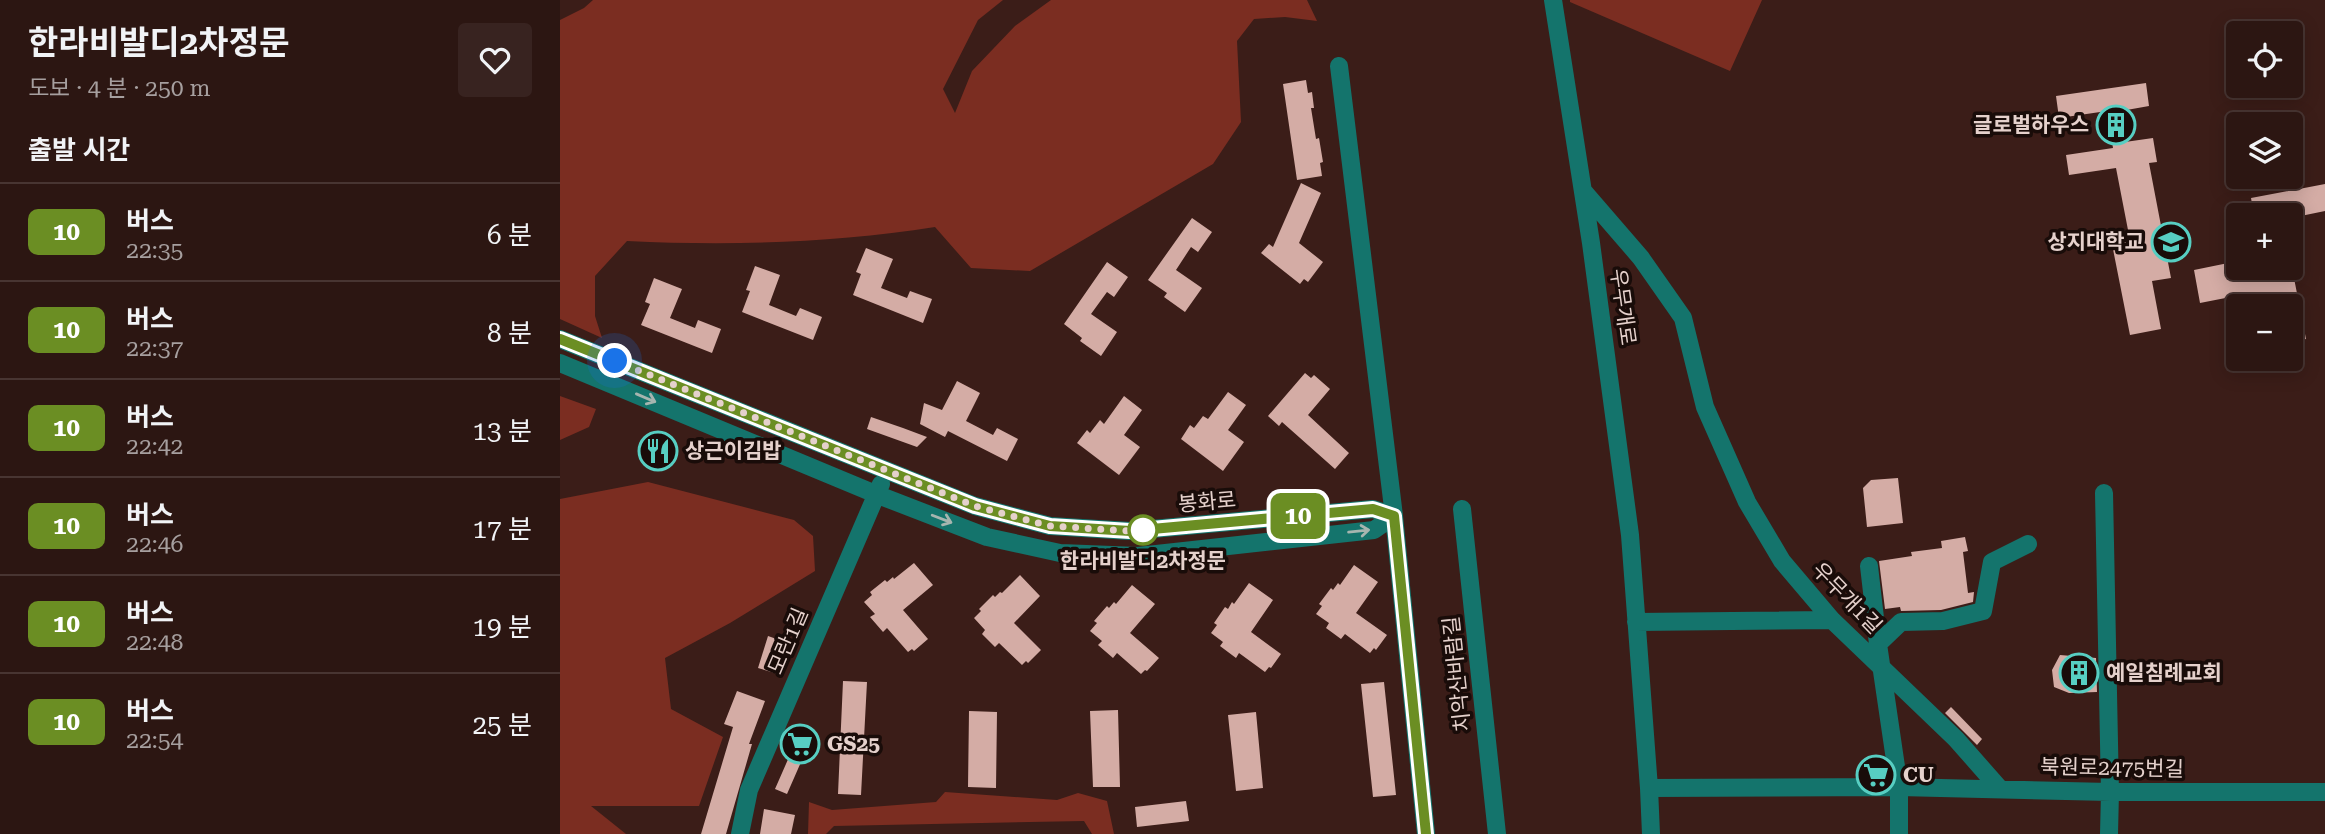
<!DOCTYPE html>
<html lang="ko">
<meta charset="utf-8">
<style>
body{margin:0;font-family:"Roboto Serif","Noto Sans KR",serif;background:#382320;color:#f1f3f6;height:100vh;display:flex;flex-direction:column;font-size:26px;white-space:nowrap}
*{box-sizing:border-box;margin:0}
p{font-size:23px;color:#a69f9f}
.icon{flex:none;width:38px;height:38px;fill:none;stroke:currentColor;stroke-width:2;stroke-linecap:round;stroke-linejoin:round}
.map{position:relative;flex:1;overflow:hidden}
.sheet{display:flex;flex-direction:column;background:#2c1612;width:560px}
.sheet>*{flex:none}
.badge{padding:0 14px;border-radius:10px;font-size:24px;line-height:46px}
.tools{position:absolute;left:1666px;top:21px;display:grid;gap:14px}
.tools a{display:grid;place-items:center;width:77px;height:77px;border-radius:7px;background:#2c1612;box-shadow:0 4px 18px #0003,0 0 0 2px #483532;font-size:35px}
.you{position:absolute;width:35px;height:35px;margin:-18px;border:5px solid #fff;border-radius:50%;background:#1a73e8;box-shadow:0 0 0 10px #1a73e833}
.map>.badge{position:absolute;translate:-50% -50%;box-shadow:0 0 0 4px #fff}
h2{padding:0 28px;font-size:26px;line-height:63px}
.round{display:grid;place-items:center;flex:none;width:74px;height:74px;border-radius:7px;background:#382320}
.overview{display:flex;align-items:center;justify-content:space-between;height:119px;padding:0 28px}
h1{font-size:33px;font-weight:700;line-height:52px}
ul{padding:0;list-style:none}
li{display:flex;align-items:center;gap:21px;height:98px;padding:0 28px;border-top:2px solid #483532}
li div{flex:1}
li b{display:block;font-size:26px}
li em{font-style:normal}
li .badge{min-width:77px;font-weight:700;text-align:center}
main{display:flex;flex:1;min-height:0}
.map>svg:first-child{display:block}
</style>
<main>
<section class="sheet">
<div class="overview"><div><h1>한라비발디2차정문</h1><p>도보 · 4 분 · 250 m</p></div><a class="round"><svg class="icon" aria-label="heart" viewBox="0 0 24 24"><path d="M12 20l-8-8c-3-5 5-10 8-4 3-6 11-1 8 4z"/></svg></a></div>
<h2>출발 시간</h2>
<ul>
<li><span class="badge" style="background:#6b8e23;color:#fff">10</span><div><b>버스</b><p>22:35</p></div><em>6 분</em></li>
<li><span class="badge" style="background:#6b8e23;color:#fff">10</span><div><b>버스</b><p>22:37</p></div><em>8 분</em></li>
<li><span class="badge" style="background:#6b8e23;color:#fff">10</span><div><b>버스</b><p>22:42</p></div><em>13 분</em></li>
<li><span class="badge" style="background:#6b8e23;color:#fff">10</span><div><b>버스</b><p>22:46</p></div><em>17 분</em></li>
<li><span class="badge" style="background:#6b8e23;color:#fff">10</span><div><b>버스</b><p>22:48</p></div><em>19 분</em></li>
<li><span class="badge" style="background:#6b8e23;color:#fff">10</span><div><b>버스</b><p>22:54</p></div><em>25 분</em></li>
</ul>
</section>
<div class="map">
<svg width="1765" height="834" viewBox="0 0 1765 834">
<rect width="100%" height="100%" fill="#3b1d18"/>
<path fill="#7b2d21" d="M33,0H443L418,20L383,89L395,113L412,71L455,26L491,0H747L757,21L725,17L694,19L677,41L681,122L653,164L470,271L411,268L375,227C273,243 170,246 67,241L35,276V316L42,338L0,319V20L24,8Z
M1010,0H1202L1170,71L1010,2Z
M0,396L36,409L29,427L0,440Z
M88,482L234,520L253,536L255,571L170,623L105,658L111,709L163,737L139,806H31L66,834H0V499Z
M385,792L497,800L518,793L547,801L554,834H532L524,821L274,826L266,834H248L249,802L272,810L376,802Z"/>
<path fill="#d4aca5" d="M746,80L748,93L752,92L754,108H751L756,139L759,138L763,162L760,163L762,176L737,180L723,84Z
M1586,83L1589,106L1561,111L1565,142L1593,138L1597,162L1589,163L1611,278L1592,281L1601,329L1570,335L1550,234L1568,230L1556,168L1509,175L1506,155L1553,148L1547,111L1499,118L1496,96Z
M741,183L761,193L739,243L763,262L748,282L744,279L740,284L701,253L709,244L713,247Z
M1765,184V211L1731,218V215H1694L1691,198Z
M632,218L652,232L638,252L631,247L616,270L642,288L625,312L604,297L607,293L588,280Z
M306,248L333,259L321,288L347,298L350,291L372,299L363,323L293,295L301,274L296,272Z
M1678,261V268H1732L1746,339L1731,342V306H1694L1691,293L1640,303L1634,270Z
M547,262L568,277L554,297L547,292L531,314L557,332L541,356L520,341L522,338L504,324Z
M195,266L220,275L209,305L236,316L240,308L262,317L253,340L182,312L190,291L186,290Z
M94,278L122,289L110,318L135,328L138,320L161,329L152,353L81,325L90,304L85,302Z
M745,373L751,378L754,375L770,389L748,415L789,453L775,469L722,422L719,426L708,416Z
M397,381L420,393L406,421L433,435L437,428L458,439L447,461L388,431L385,437L360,424L364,403L382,410Z
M668,392L686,405L668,430L684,442L663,471L621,439L630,425L634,428L643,416L648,419Z
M564,396L582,410L564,435L580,447L559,475L517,443L527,430L530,433L540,420L544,424Z
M311,417L343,428L367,437L357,447L307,429Z
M1338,478L1343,523L1307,527L1303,488L1311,480Z
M1405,537L1408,551L1403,552L1408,593L1414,592L1413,602L1381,610L1341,611L1340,607L1325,609L1319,561L1352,556L1351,552L1382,548L1381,541Z
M354,563L373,585L343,610L368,639L354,651L352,649L348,652L327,628L323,632L310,617L315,614L304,602L312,595L310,592L325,580L327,582L333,577L334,579Z
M794,565L818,582L796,613L827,635L816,650L814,648L810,653L785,634L781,639L766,628L769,623L756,614L762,606L759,604L771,588L773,590L778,583L780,585Z
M460,575L480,596L454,623L481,650L468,663L466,661L462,665L439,643L435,647L422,634L425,630L414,618L421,611L419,609L433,595L435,597L440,592L442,593Z
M689,583L713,600L691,632L721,654L711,668L709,667L705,672L679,653L676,658L660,646L663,642L651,633L657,625L654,623L665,607L668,609L672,602L674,604Z
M572,585L595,604L570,633L599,658L587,671L585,670L581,674L557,653L553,658L538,645L542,641L530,631L537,623L534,621L547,606L549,608L554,602L556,604Z
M208,636L228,643L218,674L198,668Z
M1500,655L1536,658L1537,692L1509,693L1494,687L1492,670Z
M283,681L307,682L301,795L278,794Z
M824,682L836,795L813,797L801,684Z
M177,691L205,701L189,744H192L166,834H141L173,727L164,724Z
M1391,707L1422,739L1417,745L1385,713Z
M558,710L560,787H533L530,711Z
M409,711L437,712L436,788L408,787Z
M696,712L703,788L676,791L668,715Z
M240,732L252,737L227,794L215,789Z
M626,801L629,821L577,827L575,807Z
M204,809L235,815L231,834H200Z"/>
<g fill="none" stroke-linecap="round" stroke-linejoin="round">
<path stroke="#14746c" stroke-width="18" d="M993,0L1031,243L1070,535L1089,788L1091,834
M779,66L834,516L866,834
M1024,192L1081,258L1123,318L1145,407L1187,502L1222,561L1272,620L1396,739L1440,789
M0,339L415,506L490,526L570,531L813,509L834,516
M0,363L318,495L427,537L500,553L578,556L814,530L834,516
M1544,493L1550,792L1549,834
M902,509L937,834
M1309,566L1318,644
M1076,622L1272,620
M1089,788L1339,787L1550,792H1765
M180,834L189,790L321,484
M1339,834V787L1318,644L1341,622L1383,621L1423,611L1432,562L1468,544"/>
</g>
<defs><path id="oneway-shaft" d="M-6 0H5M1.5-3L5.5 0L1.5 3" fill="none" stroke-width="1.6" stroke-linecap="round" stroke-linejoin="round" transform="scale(1.75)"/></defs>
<g stroke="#a6b5af">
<use href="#oneway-shaft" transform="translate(86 398) rotate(23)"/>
<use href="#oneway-shaft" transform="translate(382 519) rotate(21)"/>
<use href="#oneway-shaft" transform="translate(799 531) rotate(-6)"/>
</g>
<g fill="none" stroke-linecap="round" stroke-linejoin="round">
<defs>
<path id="line" d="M0,339L415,506L490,526L570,531L813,509L834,516L866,834"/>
</defs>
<use href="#line" stroke="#fff" stroke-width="16"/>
<use href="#line" stroke="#6b8e23" stroke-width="10"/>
<path stroke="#e5d1cc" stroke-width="7" stroke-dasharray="0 12.6" d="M55,361L415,506L490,526L570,531L583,530"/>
</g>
<defs>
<symbol id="building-ring" viewBox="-11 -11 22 22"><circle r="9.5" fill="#190c09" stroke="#57cec2" stroke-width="1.5"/><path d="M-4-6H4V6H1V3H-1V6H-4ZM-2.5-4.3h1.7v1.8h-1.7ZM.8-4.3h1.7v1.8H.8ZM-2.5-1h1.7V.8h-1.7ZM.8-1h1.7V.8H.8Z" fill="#57cec2"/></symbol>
<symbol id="university-ring" viewBox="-11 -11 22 22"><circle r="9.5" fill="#190c09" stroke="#57cec2" stroke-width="1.5"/><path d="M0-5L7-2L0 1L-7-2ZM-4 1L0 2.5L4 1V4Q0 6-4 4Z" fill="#57cec2"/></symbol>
<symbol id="restaurant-ring" viewBox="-11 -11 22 22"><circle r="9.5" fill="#190c09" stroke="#57cec2" stroke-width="1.5"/><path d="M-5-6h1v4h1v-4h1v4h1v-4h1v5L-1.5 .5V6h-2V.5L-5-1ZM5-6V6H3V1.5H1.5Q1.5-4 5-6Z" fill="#57cec2"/></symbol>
<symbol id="supermarket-ring" viewBox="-11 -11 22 22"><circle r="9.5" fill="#190c09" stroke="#57cec2" stroke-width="1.5"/><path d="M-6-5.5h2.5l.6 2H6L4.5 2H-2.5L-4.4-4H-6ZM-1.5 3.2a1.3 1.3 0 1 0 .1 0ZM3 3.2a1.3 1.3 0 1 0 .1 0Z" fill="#57cec2"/></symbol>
</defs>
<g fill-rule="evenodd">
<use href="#building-ring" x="1534" y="103" width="44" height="44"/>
<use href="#university-ring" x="1589" y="220" width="44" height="44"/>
<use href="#restaurant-ring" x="76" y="429" width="44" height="44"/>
<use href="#building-ring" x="1497" y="651" width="44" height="44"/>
<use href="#supermarket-ring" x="218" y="722" width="44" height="44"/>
<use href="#supermarket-ring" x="1294" y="753" width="44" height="44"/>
</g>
<circle fill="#fff" stroke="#6b8e23" stroke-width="3.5" cx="583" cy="530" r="14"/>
<g text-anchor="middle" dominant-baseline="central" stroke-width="7" stroke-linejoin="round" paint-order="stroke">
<g font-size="21" font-weight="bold" fill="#e5d1cc" stroke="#190c09" text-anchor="start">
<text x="1529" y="125" text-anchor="end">글로벌하우스</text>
<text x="1584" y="242" text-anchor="end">상지대학교</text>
<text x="125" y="451">상근이김밥</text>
<text x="1546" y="673">예일침례교회</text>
<text x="267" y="744">GS25</text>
<text x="1343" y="775">CU</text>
</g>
<g font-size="21" fill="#e5d1cc" stroke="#190c09">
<text transform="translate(1063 307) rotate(82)">우무개로</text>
<text transform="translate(647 502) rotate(-5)">봉화로</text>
<text transform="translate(1287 598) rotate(46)">우무개1길</text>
<text transform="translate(228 641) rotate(-67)">모란1길</text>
<text transform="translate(897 674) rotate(-96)">치악산바람길</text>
<text transform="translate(1552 768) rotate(1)">북원로2475번길</text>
</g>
<g font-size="21" font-weight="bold" fill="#e5d1cc" stroke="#190c09">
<text x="583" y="561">한라비발디2차정문</text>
</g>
</g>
</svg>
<div class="tools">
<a><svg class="icon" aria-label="locate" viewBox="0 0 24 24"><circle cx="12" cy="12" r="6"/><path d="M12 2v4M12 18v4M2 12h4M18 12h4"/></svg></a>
<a><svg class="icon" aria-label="layers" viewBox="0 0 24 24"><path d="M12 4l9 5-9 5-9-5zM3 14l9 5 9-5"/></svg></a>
<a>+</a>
<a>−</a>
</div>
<div class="you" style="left:55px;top:361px"></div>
<b class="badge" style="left:738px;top:516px;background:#6b8e23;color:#fff">10</b>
</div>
</main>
